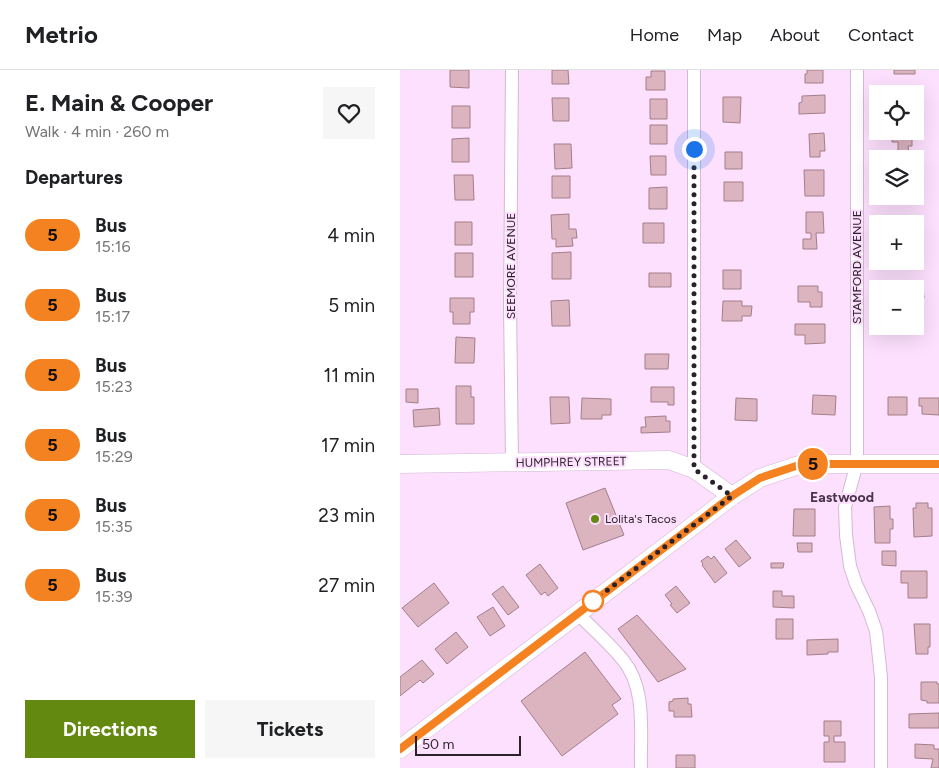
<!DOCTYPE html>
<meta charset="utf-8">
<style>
body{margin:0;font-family:Figtree,sans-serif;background:#f6f6f6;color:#202124;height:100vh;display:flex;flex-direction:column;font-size:19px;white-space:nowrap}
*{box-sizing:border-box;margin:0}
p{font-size:16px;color:#757577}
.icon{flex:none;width:28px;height:28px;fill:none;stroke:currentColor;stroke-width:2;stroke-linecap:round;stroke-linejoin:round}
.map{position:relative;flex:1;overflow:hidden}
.sheet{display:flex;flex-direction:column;background:#fff;width:400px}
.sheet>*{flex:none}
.badge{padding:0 10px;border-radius:16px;font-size:18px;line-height:32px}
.tools{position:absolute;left:469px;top:15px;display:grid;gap:10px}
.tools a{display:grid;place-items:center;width:55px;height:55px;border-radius:0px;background:#fff;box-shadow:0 5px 20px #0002;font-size:25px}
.scale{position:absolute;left:15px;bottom:12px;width:106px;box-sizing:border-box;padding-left:5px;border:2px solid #2b212b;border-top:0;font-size:14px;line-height:18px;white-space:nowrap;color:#2b212b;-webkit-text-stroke:4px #fde0fd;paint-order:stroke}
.you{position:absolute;width:25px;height:25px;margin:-12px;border:4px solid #fff;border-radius:50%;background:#1a73e8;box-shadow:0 0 0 8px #1a73e833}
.map>.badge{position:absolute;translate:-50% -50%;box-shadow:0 0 0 2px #fff}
h2{padding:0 25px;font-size:19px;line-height:45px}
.round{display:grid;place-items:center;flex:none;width:52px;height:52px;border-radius:0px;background:#f6f6f6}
.summary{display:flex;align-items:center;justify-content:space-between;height:85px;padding:0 25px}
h1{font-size:24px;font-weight:700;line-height:38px}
.action{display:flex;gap:10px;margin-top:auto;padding:10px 25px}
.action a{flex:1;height:58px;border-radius:0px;background:#648911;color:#fff;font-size:20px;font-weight:700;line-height:58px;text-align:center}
.action a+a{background:#f6f6f6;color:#202124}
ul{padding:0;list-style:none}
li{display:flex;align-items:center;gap:15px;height:70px;padding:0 25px}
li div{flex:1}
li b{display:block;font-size:19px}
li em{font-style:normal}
li .badge{min-width:55px;font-weight:700;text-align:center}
header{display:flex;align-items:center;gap:30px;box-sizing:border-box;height:70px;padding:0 25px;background:#fff;border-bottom:1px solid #e0e0e0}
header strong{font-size:24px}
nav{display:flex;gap:28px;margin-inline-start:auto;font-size:18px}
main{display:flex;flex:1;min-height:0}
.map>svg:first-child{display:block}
</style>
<header>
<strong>Metrio</strong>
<nav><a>Home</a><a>Map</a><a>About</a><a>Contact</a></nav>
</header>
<main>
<section class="sheet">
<div class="summary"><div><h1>E. Main &amp; Cooper</h1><p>Walk · 4 min · 260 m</p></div><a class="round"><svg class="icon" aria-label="heart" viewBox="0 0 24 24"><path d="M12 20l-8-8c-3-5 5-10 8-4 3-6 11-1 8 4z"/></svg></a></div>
<h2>Departures</h2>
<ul>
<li><span class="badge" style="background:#f58220;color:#111">5</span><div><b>Bus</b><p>15:16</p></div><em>4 min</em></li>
<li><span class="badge" style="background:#f58220;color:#111">5</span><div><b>Bus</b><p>15:17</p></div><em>5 min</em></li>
<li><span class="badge" style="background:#f58220;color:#111">5</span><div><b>Bus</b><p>15:23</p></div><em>11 min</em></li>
<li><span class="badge" style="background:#f58220;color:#111">5</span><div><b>Bus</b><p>15:29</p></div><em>17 min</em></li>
<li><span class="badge" style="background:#f58220;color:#111">5</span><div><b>Bus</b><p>15:35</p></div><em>23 min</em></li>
<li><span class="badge" style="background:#f58220;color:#111">5</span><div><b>Bus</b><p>15:39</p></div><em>27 min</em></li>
</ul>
<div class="action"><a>Directions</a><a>Tickets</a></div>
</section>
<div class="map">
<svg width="539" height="698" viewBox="0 0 539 698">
<rect width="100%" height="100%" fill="#fde0fd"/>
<path fill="#dcb4c0" stroke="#a37e89" d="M50,0H69V18L50,17Z
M152,0H168L169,14H152Z
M407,0H423V13H405V4H407Z
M494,0H515V4H494Z
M251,1H265V20H246V7H251Z
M425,25V43L399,44V33L402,32V26Z
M323,27H341L340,53L323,52Z
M152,28H169V51H153Z
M250,29H267V49H250Z
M52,36H70V58H52Z
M250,55H267V74H250Z
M498,62H512V76H508L509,83L498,84V72H492V65H498Z
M424,63L425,81H420V87H410L409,64Z
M69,68V92H52V69Z
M154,74H171L172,98L155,99Z
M325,82H342V99H325Z
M250,86H266V105H251Z
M404,100H424V126H405Z
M54,105H73L74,130H55Z
M152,106H170V128H152Z
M324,112H343V131H324Z
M267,117V139H249V118Z
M406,142H423L424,163H416L417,179H403V169H411V163H406Z
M169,144V159H176L177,168H172L173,176L156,177V169H152L151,145Z
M55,152H72V175H55Z
M243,153H264V173H243Z
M171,182V209H152V183Z
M55,183H73V207H55Z
M323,200H341V219H323Z
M249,203H271V217H249Z
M518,214V217H523L524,228H519V230H515V219H495L494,215Z
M398,216H418V222H422V237H410V232H398Z
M50,228H74V242H70V254H53V242H50Z
M169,230L170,256H152L151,231Z
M323,231H342V236H352L351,246H342V251H322Z
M515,249L516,255H522L523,262L503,263L502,256H515Z
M395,254H425V273L405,274V265H395Z
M56,267L75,268L74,293H55Z
M245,284H269L268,299H245Z
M56,316H71V327H74V354H56Z
M251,317H274V335H268V332H251Z
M6,319H18V333L6,332Z
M413,325L436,326L435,345L412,344Z
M150,327H169L170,353L151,354Z
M488,327H507V345H488Z
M182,328L211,329V345H202V349H181Z
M336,328L357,329V351L335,350Z
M519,328H539V345L522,344V336H519Z
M39,338L40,355L14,357L13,340Z
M266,346V351H270V362L241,363V357H246L245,347Z
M205,418L224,465L183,480L166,433Z
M516,433H528V438H532V466L514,467L513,438H516Z
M490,436V449H493V459H490V473H475L474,437Z
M394,439H415V466H393Z
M336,470L351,488L339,497L325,479Z
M397,473H412V482H398Z
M482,481H496V496L482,495Z
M308,486L311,489L314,486L327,503L315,513L302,495L303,494L301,491Z
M371,493H384L383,498H371Z
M140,494L158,518L148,526L145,522L141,525L126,505Z
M501,501H527V528H508V513H501Z
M34,513L49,533L18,557L2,538Z
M103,516L119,537L108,545L92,524Z
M276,516L290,533L277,543L270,535L272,534L265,525Z
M373,521H382V526H394V538L373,537Z
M93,537L105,556L90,566L77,547Z
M237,545L286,599L258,612L218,559Z
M376,549H393V569H376Z
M514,554H530V577H528V584H516Z
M56,562L68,577L47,594L35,579Z
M438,569V582H428V584L407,585V570Z
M185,582L221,629L212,635L218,644L162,686L121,631Z
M22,590L34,604L23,613L20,610L0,626V607Z
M521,612H537V614H539V633H527V631L521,630Z
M288,628V634H291L292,647H274V641H269V632L273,631V629Z
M539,643V658H509V644Z
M424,651H441V666H434V672H445V692H424V672H429V666H424Z
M515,674L534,675V679H539V698H531L533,689L515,688Z
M276,685H295V698H276Z"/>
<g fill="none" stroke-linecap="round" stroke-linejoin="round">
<defs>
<path id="street" d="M112,0L110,235L112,393
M457,0V393L445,437L446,465L450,496L456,514L469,541L476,561L481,607V698
M294,399V0
M177,543C192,558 209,573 223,590C247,619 240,663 241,698"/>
<path id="secondary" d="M0,394L269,390L294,399L332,426
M0,679L332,426L360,408L399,395L414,394H539"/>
</defs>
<use href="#street" stroke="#d4b8d4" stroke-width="14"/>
<use href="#secondary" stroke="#d4b8d4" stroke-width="19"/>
<use href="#street" stroke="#fff" stroke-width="12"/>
<use href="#secondary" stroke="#fff" stroke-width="18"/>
</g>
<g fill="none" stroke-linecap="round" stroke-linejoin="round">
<defs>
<path id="line" d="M0,679L332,426L360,408L399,395L414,394H539"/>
</defs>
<use href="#line" stroke="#fff" stroke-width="11"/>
<use href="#line" stroke="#f58220" stroke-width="8"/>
<path stroke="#2b212b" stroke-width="5" stroke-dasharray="0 9" d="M193,531L332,426L294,399V79"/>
</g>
<circle fill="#648911" stroke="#fde0fd" stroke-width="2" cx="195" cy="449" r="5"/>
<circle fill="#fff" stroke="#f58220" stroke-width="2.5" cx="193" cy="531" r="10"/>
<g text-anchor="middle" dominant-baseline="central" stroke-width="4" stroke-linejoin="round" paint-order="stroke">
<g font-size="12" fill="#2b212b" stroke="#fde0fd">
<text transform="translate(111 196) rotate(-90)">SEEMORE AVENUE</text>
<text transform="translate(457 197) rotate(-90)">STAMFORD AVENUE</text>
<text transform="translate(171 392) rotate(-1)">HUMPHREY STREET</text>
</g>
<g font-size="12" fill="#2b212b" stroke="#fde0fd" text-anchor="start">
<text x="205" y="449">Lolita's Tacos</text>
</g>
<g font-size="14" font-weight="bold" fill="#4c354c" stroke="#fde0fd">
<text x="442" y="427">Eastwood</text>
</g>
</g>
</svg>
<div class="tools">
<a><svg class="icon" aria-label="locate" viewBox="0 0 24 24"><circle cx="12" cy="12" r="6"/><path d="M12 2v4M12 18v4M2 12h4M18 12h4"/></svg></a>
<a><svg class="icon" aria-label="layers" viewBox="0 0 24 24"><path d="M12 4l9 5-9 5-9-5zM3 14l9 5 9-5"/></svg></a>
<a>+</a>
<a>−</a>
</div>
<div class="scale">50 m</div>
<div class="you" style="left:294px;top:79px"></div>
<b class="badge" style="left:413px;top:394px;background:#f58220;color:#111">5</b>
</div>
</main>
